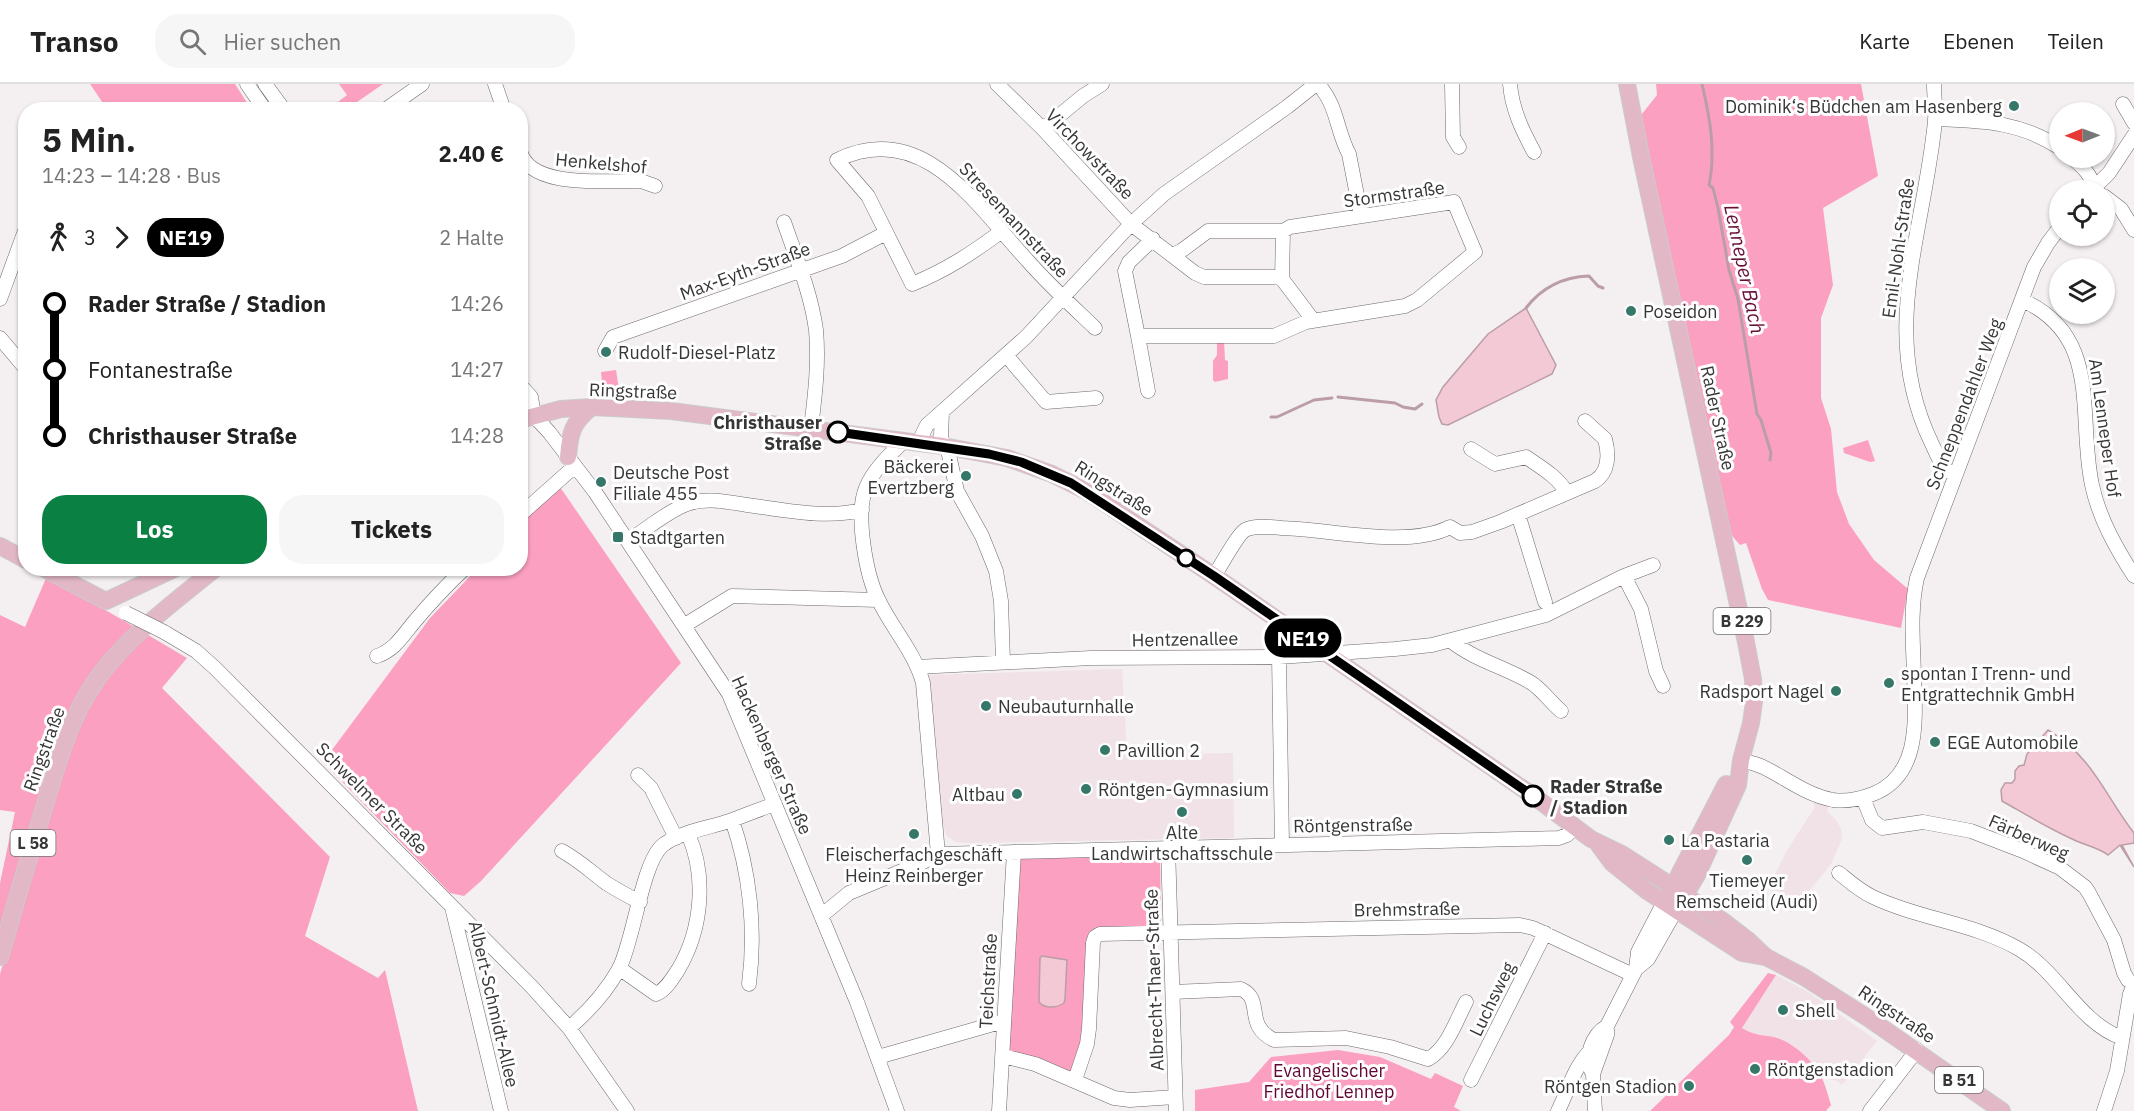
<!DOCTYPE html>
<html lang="de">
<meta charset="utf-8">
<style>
body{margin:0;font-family:"IBM Plex Sans",sans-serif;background:#f6f6f6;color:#222;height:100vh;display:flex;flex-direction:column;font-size:22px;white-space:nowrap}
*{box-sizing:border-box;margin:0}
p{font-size:20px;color:#767676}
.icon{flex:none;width:33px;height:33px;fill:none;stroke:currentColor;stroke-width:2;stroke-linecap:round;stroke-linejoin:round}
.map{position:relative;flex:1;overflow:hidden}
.side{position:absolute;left:18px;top:18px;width:510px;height:474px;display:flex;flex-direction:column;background:#fff;border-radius:24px;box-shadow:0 2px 4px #0004}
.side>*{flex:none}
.badge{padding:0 12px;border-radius:20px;font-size:21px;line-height:39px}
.needle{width:39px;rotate:269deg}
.fabs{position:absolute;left:2049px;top:18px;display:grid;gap:12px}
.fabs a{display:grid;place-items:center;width:66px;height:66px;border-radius:50%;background:#fff;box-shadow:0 2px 4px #0004;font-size:30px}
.map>.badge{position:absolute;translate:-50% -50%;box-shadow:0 0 0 3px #fff}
.legs{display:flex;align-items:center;gap:9px;height:66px;padding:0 24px;font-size:20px}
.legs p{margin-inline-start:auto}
.head{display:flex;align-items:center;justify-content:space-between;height:102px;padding:0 24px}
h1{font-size:33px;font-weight:700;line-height:45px}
.primary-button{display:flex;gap:12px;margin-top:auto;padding:12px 24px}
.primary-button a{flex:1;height:69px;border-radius:24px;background:#0b8043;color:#fff;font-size:24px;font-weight:700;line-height:69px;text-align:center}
.primary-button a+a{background:#f6f6f6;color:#222}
ul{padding:0 24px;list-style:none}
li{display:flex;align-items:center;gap:21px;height:66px;font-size:22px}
li i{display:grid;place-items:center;width:9px;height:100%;margin:0 8px;background:currentColor}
li i::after{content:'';width:15px;height:15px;margin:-8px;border:4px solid;border-radius:50%;background:#fff}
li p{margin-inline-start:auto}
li:first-child i{background:linear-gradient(#0000 50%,currentColor 0)}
li:last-child i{background:linear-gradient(currentColor 50%,#0000 0)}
header{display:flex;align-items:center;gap:36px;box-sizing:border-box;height:84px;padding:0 30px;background:#fff;border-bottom:2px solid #e0e0e0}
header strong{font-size:28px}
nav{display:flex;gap:33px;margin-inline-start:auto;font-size:21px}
.search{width:420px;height:54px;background:#f6f6f6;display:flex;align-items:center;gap:15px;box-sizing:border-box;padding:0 21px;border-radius:24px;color:#767676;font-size:22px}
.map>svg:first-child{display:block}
</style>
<header>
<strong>Transo</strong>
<div class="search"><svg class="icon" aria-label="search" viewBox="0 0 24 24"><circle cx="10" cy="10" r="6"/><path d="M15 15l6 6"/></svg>Hier suchen</div>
<nav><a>Karte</a><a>Ebenen</a><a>Teilen</a></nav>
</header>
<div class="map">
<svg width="2134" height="1027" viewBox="0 0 2134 1027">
<rect width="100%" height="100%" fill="#f4eff1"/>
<path fill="#f0e2e6" d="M1122,585L1127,671L1233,669L1234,754L964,759L956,758L947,752L942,740L927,591Z
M1813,717L1828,722L1827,727L1836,736L1841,745L1842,755L1831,780L1791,829L1772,808L1770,801L1786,768L1815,723Z
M1776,891L1808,908L1877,957L1842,1001L1837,997L1826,994L1789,960L1779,955L1754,951L1742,944Z"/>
<path fill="#fca0c1" d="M90,0H235L251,25H107Z
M339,0H383L347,25H329L347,11Z
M1656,0H1861L1878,92L1823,124L1833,201L1821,234V314L1831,345L1837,408L1849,440L1874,476L1908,505L1901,544L1768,516L1762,505L1746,459L1740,461L1727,446L1638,35L1657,11Z
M1217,257H1224L1225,276L1228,277V295L1215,298L1213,296V277L1217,271Z
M616,286L620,312L603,310L601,288Z
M1868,356L1875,377L1870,378L1844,369L1843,364Z
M560,403L681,579L481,797L464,812L450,809L323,678L430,534L477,485L520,484L521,440Z
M47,492L138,545L87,599L0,852V799L15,728L0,726V531L25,543Z
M143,548L187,574L162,604L330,773L305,852L378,894L385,886L418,1027H0V890L24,807L61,685L98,602Z
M1160,767L1161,846L1100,845L1086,944L1072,991L1006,967L1017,772Z
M1768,889L1776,891L1742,944C1757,953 1763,950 1777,954C1793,959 1812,976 1820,990C1825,999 1828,1011 1831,1021L1826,1027H1650L1729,951L1734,943L1730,938Z
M1338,966L1380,973L1431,995L1435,989L1463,1002L1454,1023L1461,1027H1195V1006L1249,998L1271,973Z"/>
<path fill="#f4c9d6" stroke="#bb9da6" stroke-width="1.5" d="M1526,224L1556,281L1552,290L1448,341L1442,340L1439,333L1436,316L1443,303L1488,250Z
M2048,646C2093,673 2104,710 2134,749V759L2122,761L2134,783L2120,761L2108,771C2100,764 2081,760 2070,754C2048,744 2025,730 2002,717L2001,706L2005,699H2012L2015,695V687L2019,682L2024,681L2027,670Z
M1042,872L1067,876L1065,915L1064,919C1057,924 1045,925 1039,918L1040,874Z"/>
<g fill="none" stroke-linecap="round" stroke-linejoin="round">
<path stroke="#bb9da6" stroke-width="3" d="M1702,0C1710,34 1716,67 1709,101L1713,104L1718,124L1729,186L1738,215L1757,330L1761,336L1771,369L1770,376
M1526,224C1542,203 1563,193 1589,192L1598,202L1603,204
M1338,313L1395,319L1403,323L1415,325L1422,320
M1271,333H1277L1314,316L1332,314"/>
<defs>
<path id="minor" d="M247,0L265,26
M265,0L284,26
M495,0L504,26
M997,0L1043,45L1131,140L1195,189L1204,193H1276L1282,195
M1318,0C1338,22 1336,46 1349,70L1361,132
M1452,0L1453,53L1459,63
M1510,0C1512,25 1522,46 1534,68
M1934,0C1934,12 1936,25 1935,37C1924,150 1878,249 1932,360C1937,370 1943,389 1956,390
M2123,20L2134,39
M385,26L422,0
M1935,35C1982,37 2019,37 2060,64
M1043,45L1083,12L1102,0
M520,66C528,106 610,96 641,97L655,102
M2072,74C2082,82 2092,91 2094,105L2096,106
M2092,106L2109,89L2134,51
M2104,112L2121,125L2134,146
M784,138C796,173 811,209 816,246C819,279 815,311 811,344
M1002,147C972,169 947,186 912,200L868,112L837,76C923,34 977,122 1027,176C1048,200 1072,222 1095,244
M1153,155L1129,178L1125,187L1138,252H1274L1306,238L1405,222L1417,216L1475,168L1454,118L1290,143L1283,147L1282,195L1313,236
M1172,171L1181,167L1208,147H1283
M0,215L26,144
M2022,216C2103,252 2077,331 2092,401C2099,434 2116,464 2134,492
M1138,252L1148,307
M0,254L26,285
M605,267L613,253L842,172L886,149
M1006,271L1046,318L1096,314
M520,301L531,313L534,332
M520,323L534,332L549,348L595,408L729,610L857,918L897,1027
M942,328L941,351L943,362
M904,357C890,370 873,386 866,404C855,430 866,492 879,517C892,544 915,569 923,599L938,770
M920,359L922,351L927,341L1026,253L1131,140L1164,110L1287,23L1316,0
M947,362L957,407L982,452L996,487L1001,517L1003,578
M1471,365L1495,380L1526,373C1542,384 1558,393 1567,409
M1518,430L1545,518
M520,431L575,382
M628,457C647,445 666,428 687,420C706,413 727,418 747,421C785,426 824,435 862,426
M1214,492C1220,483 1238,450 1245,446C1255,441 1271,443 1282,444C1330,445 1408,465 1450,443L1460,449L1472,448L1500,438L1595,397C1609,388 1609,370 1605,355L1585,337
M1624,492L1641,525L1656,587L1663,602
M685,541L732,512L878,516
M164,548L196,567L215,584L532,903L569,944L627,1027
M1451,557C1475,576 1504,583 1530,598C1542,605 1550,618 1561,627
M377,572C395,566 403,551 415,537C430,519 447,501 465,484
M1279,573L1282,761
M917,583L1091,574L1279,573L1395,565L1432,561L1546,531L1624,492L1653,481
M1741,676C1748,678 1756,680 1763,683C1786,694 1806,711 1833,716C1847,718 1860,715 1873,710C1922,691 1915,632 1914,590C1913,558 1910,525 1917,494L2034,183L2048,159L2060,143
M638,691L651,704L676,754
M1863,714L1872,736L1882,744L1923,738L1971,747L2023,767L2060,784L2085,803L2089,809L2114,856L2124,889L2128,896L2134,900
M732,736C750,788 756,846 749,900
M1168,763L1176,1027
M562,767C580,777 590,787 606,799C617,806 628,812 640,818
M1839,789C1850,798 1860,807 1873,813C1919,835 1974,839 2019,865C2059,888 2078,938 2122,954
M452,823L501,1027
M821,832L849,809L921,779L938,770L1559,754L1567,751L1575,743
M619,884L656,910C666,906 672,895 678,886C702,846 707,792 688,750
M1636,885L1638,868L1664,818
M1173,908L1241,905C1265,916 1243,941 1274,956L1346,954L1390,963L1428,975C1447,965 1456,937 1466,918
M569,944C589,927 606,908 619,885C634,856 642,778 663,761C682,747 710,744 732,736C746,731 760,725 775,720
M1003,972L1035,980L1114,1014L1130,1016L1175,1013
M878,973L1004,937
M1593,990C1583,974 1592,951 1607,942L1636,885L1648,875L1676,826
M1075,996L1087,960L1089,945L1093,859L1095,853L1100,850L1520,841L1533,844L1633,891
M1471,996L1545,849
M999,1027L1014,768
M1558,1027C1568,1007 1574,983 1590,967
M1595,1027L1593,990L1607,951V945
M1870,1027L1917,966
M2104,1027L2117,987L2130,910L2134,900"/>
<path id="major" d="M1627,0L1641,73L1746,558L1753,595L1754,618L1751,639L1741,676L1738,701L1697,791L1676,826
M520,336L561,325L592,323L671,327L943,362L1007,374L1052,390L1088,408L1214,492L1532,711L1591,755L1622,770L1661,795L1723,837L1749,857L1766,873L1804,893L1871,936L2002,1027
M568,373C570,348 572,339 592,323
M0,462L26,476
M43,484L106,517L176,484
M1598,760L1612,779L1647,807L1742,869L1765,873
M1668,812L1726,700
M0,873C15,822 29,771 45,721C58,677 70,633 97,595C129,551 174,518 216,484"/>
</defs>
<use href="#minor" stroke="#6e6a6b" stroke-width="15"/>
<use href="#major" stroke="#cbcbcb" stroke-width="18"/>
<use href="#minor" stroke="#fff" stroke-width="14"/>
<use href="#major" stroke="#e2b8c7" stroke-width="16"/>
<defs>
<path id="minor-bridge" d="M126,529L164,548"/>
</defs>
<use href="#minor-bridge" stroke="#6e6a6b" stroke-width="15" stroke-linecap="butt"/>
<use href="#minor-bridge" stroke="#fff" stroke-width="14"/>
</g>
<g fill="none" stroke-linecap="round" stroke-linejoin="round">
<defs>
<path id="line-1" d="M838,348L989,370L1021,378L1071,399L1214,492L1533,712"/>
</defs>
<use href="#line-1" stroke="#fff" stroke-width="14"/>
<use href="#line-1" stroke="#000" stroke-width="9"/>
</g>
<g fill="#357869" stroke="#fffefe" stroke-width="2">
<circle cx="2014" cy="22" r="6"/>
<circle cx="1631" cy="227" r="6"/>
<circle cx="606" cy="268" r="6"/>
<circle cx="966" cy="392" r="6"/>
<circle cx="601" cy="398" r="6"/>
<rect x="612" y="447" width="12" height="12" rx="3"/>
<circle cx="1889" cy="599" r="6"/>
<circle cx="1836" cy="607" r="6"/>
<circle cx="986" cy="622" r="6"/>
<circle cx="1935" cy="658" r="6"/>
<circle cx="1105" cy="666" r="6"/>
<circle cx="1086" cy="705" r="6"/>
<circle cx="1017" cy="710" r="6"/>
<circle cx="1182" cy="728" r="6"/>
<circle cx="914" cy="750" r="6"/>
<circle cx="1669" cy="756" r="6"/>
<circle cx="1747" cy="776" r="6"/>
<circle cx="1783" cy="926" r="6"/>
<circle cx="1755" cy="985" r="6"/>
<circle cx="1689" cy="1002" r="6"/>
</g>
<g fill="#fff" stroke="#000" stroke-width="3">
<circle cx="838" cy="348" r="10"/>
<circle cx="1186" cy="474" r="8"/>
<circle cx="1533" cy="712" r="10"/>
</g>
<g text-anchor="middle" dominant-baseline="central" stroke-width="6" stroke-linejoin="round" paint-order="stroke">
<g fill="#fffefe" stroke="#737272" stroke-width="1.5">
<rect x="1713.5" y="524" width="57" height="26" rx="4.5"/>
<rect x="10.5" y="746" width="45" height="26" rx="4.5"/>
<rect x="1935" y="983" width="48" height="26" rx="4.5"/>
</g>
<g font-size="16" font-weight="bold" fill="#373636">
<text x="1742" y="537">B 229</text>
<text x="33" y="759">L 58</text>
<text x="1959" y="996">B 51</text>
</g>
<g font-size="18" fill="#373636" stroke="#fffefe" text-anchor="start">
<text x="2002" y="22" text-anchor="end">Dominik‘s Büdchen am Hasenberg</text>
<text x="1643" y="227">Poseidon</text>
<text x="618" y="268">Rudolf-Diesel-Platz</text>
<text x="954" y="382" text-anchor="end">Bäckerei<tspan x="954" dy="21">Evertzberg</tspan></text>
<text x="613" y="388">Deutsche Post<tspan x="613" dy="21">Filiale 455</tspan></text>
<text x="630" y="453">Stadtgarten</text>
<text x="1901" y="589">spontan I Trenn- und<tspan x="1901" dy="21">Entgrattechnik GmbH</tspan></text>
<text x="1824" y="607" text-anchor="end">Radsport Nagel</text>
<text x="998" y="622">Neubauturnhalle</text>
<text x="1947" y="658">EGE Automobile</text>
<text x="1117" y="666">Pavillion 2</text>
<text x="1098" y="705">Röntgen-Gymnasium</text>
<text x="1005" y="710" text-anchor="end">Altbau</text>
<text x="1182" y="748" text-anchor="middle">Alte<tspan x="1182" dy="21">Landwirtschaftsschule</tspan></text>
<text x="1681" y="756">La Pastaria</text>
<text x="914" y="770" text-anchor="middle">Fleischerfachgeschäft<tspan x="914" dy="21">Heinz Reinberger</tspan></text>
<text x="1747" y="796" text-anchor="middle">Tiemeyer<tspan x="1747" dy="21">Remscheid (Audi)</tspan></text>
<text x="1795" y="926">Shell</text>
<text x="1767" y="985">Röntgenstadion</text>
<text x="1677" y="1002" text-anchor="end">Röntgen Stadion</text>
</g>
<g font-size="18" fill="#373636" stroke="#fffefe">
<text transform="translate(1090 70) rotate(46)">Virchowstraße</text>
<text transform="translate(601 79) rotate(5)">Henkelshof</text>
<text transform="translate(1394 110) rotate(-8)">Stormstraße</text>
<text transform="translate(1014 136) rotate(47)">Stresemannstraße</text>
<text transform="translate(1898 164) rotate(-82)">Emil-Nohl-Straße</text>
<text transform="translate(745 187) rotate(-20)">Max-Eyth-Straße</text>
<text transform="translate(633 307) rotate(2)">Ringstraße</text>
<text transform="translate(1964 320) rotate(-69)">Schneppendahler Weg</text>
<text transform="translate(1718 334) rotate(78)">Rader Straße</text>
<text transform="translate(2105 344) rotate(82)">Am Lenneper Hof</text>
<text transform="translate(1114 404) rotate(32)">Ringstraße</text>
<text transform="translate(1185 555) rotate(-1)">Hentzenallee</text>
<text transform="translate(44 665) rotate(-70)">Ringstraße</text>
<text transform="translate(772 671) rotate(66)">Hackenberger Straße</text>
<text transform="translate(372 714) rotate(45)">Schwelmer Straße</text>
<text transform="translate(1353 741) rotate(-1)">Röntgenstraße</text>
<text transform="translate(2029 753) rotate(24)">Färberweg</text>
<text transform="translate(1407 825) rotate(-1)">Brehmstraße</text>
<text transform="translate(1154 896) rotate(-92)">Albrecht-Thaer-Straße</text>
<text transform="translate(988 897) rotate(-87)">Teichstraße</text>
<text transform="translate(1492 915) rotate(-64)">Luchsweg</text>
<text transform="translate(494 920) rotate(77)">Albert-Schmidt-Allee</text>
<text transform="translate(1897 930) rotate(34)">Ringstraße</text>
</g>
<g font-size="18" font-weight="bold" fill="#373636" stroke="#fffefe" text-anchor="end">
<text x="822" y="338">Christhauser<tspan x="822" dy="21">Straße</tspan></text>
<text x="1550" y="702" text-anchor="start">Rader Straße<tspan x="1550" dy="21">/ Stadion</tspan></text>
</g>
<g font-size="18" fill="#610534" stroke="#fffefe">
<text x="1329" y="986">Evangelischer<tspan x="1329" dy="21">Friedhof Lennep</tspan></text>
</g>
<g font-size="20" font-style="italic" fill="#670e39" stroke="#fffefe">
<text transform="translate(1745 185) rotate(78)">Lenneper Bach</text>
</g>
</g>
</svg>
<div class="fabs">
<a><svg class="needle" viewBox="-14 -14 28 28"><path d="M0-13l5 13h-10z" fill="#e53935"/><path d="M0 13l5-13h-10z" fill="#767676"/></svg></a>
<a><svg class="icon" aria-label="locate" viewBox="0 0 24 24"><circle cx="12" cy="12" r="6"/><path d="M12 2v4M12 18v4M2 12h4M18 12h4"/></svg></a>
<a><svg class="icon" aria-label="layers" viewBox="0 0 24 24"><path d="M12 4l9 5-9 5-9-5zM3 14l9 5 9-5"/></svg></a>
</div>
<b class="badge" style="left:1303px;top:554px;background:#000;color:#fff">NE19</b>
<section class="side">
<div class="head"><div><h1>5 Min.</h1><p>14:23 – 14:28 · Bus</p></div><b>2.40 €</b></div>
<div class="legs"><svg class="icon" aria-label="walk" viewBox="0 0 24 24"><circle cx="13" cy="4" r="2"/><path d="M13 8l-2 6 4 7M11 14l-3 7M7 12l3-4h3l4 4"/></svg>3<svg class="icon" aria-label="forward" viewBox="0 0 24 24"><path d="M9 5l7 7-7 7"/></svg><b class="badge" style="background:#000;color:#fff">NE19</b><p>2 Halte</p></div>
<ul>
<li><i style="color:#000"></i><b>Rader Straße / Stadion</b><p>14:26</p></li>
<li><i style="color:#000"></i><span>Fontanestraße</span><p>14:27</p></li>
<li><i style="color:#000"></i><b>Christhauser Straße</b><p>14:28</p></li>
</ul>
<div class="primary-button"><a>Los</a><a>Tickets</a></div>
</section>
</div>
